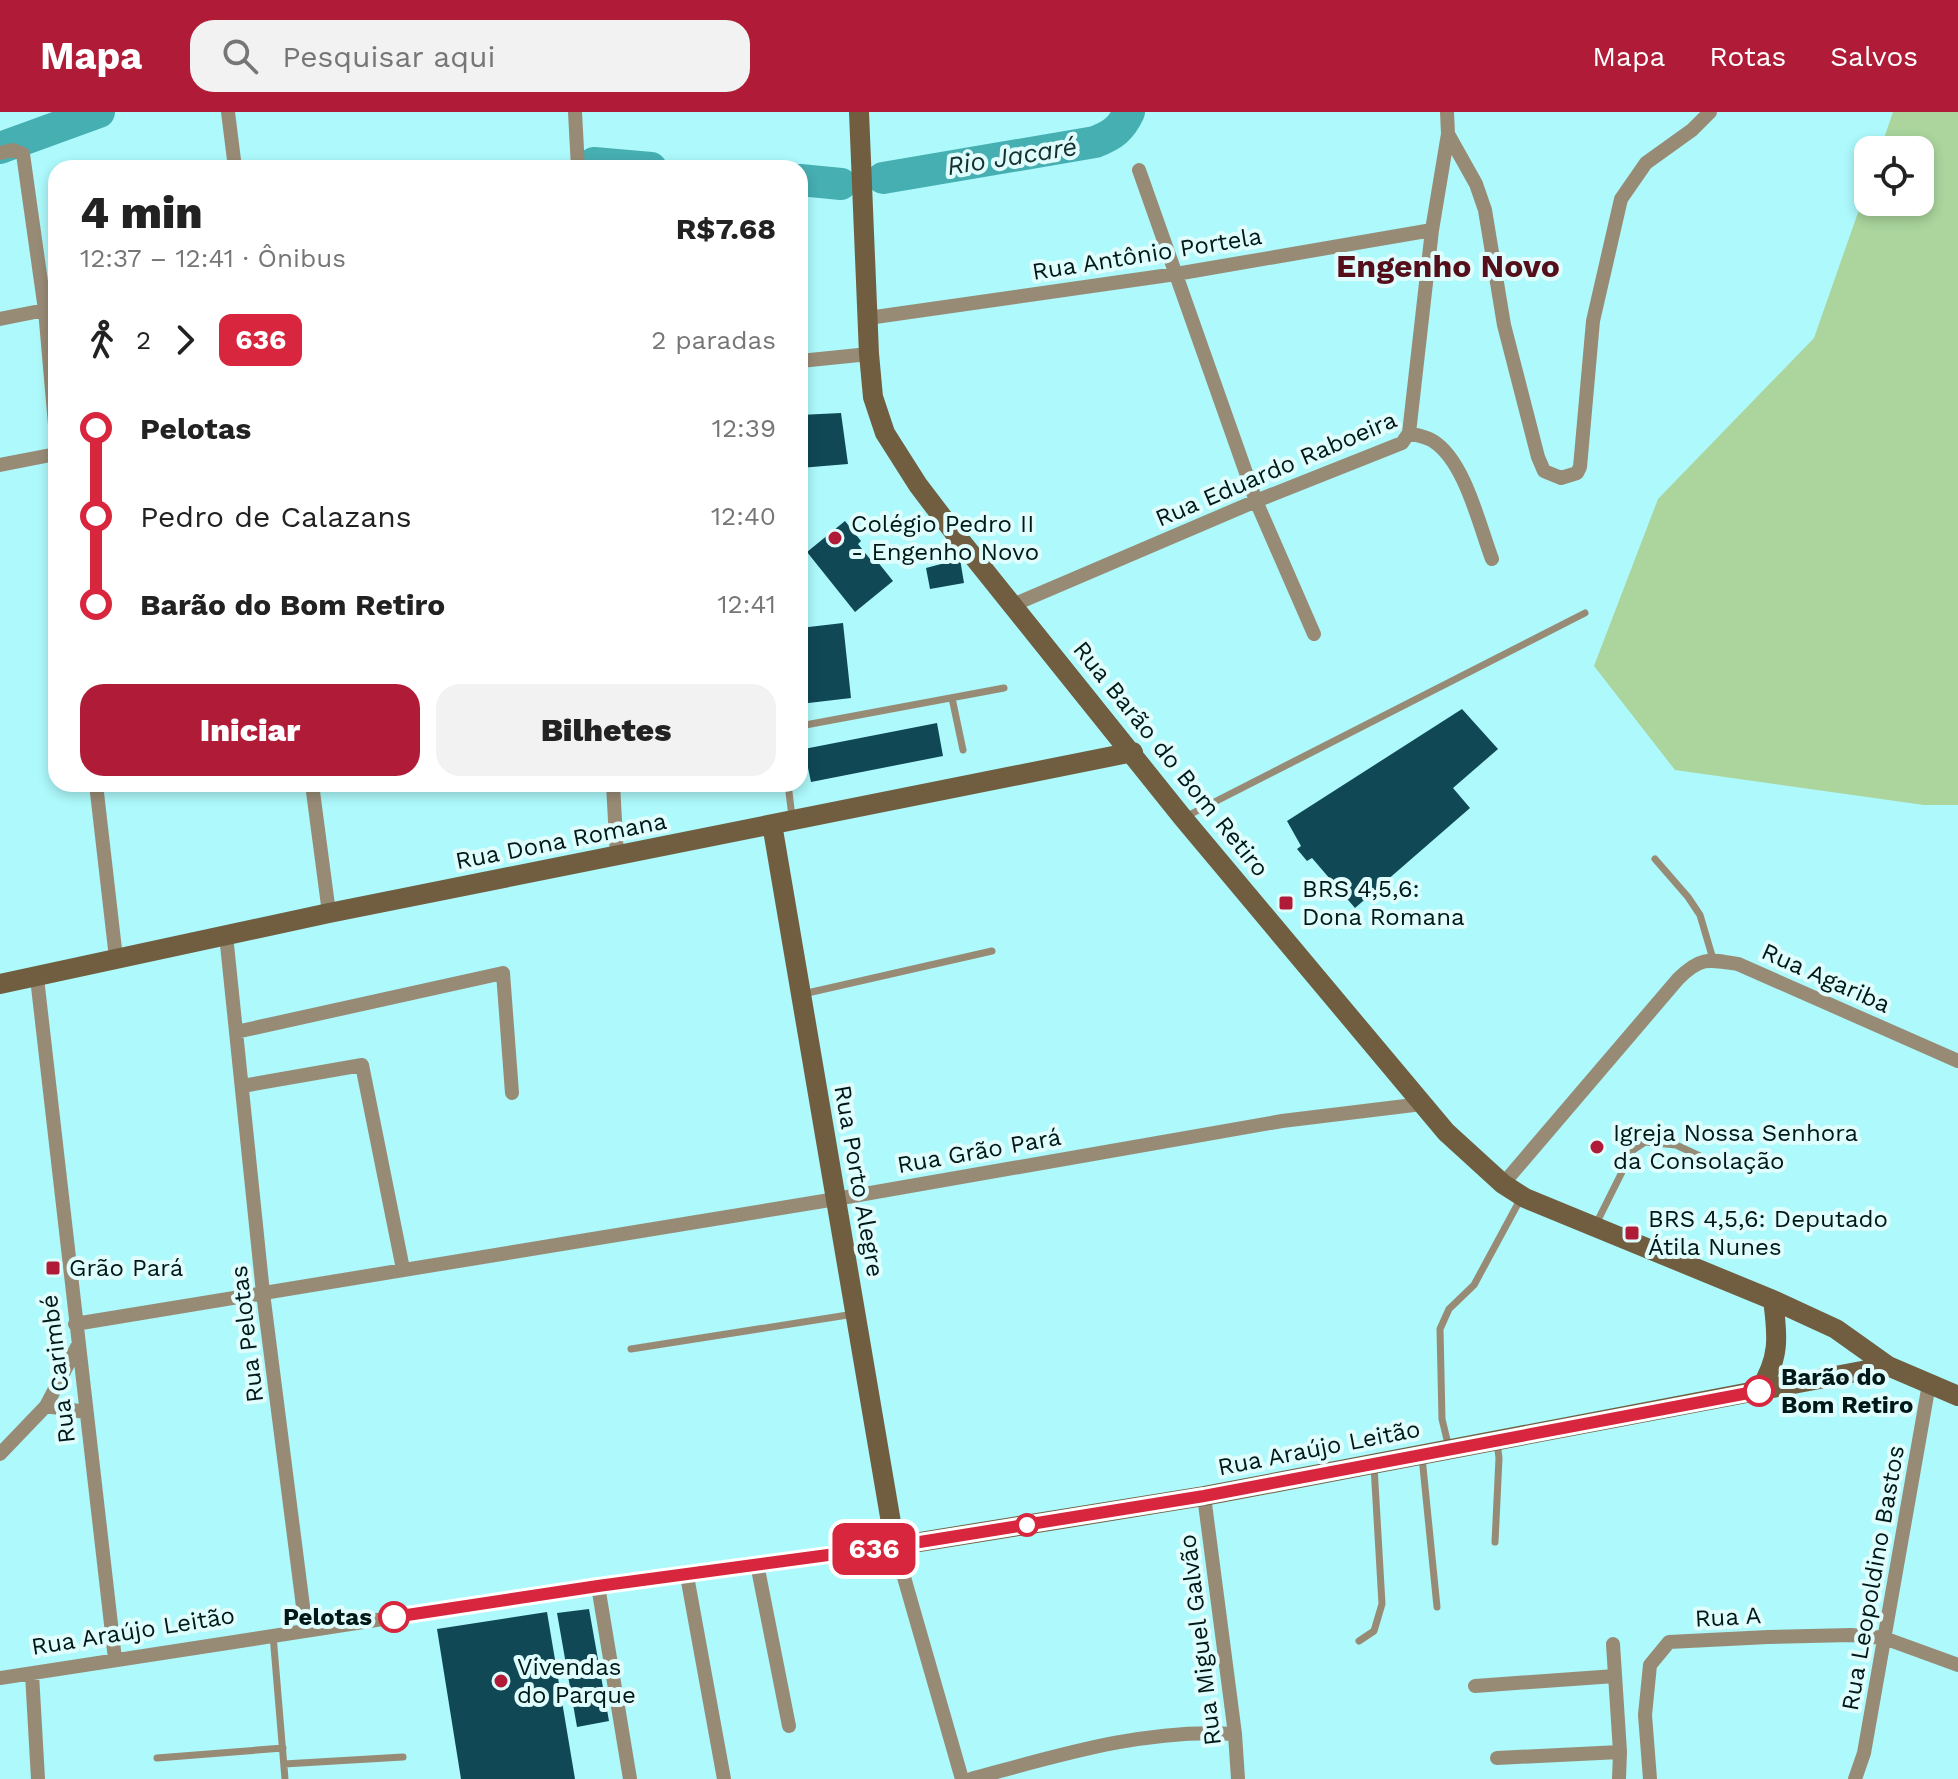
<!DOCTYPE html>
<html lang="pt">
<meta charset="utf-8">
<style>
body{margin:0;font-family:"Work Sans",sans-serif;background:#f2f2f2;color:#222;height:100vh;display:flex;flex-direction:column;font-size:30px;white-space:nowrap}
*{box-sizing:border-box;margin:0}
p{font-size:26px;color:#767676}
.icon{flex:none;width:44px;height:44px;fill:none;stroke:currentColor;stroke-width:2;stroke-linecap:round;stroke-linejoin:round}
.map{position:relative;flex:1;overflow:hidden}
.sheet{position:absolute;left:48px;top:48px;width:760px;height:632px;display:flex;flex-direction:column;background:#fff;border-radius:24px;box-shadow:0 4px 12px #0003}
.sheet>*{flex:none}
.badge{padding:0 16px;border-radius:12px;font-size:28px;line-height:52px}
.fabs{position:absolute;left:1854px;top:24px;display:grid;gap:16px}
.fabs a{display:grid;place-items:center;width:80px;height:80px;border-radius:16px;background:#fff;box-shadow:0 4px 12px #0003;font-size:40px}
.map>.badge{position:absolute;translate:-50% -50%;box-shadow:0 0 0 4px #fff}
.legs{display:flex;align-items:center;gap:12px;height:88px;padding:0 32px;font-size:26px}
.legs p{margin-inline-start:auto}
.summary{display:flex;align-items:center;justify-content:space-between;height:136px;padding:0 32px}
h1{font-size:44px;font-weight:800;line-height:60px}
.action{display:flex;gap:16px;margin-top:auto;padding:16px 32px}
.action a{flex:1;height:92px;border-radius:24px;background:#b01c38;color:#fff;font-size:32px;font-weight:800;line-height:92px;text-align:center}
.action a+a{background:#f2f2f2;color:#222}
ul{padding:0 32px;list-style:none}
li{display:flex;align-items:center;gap:28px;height:88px;font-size:30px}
li i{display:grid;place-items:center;width:12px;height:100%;margin:0 10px;background:currentColor}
li i::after{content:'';width:20px;height:20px;margin:-10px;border:6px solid;border-radius:50%;background:#fff}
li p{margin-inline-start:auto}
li:first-child i{background:linear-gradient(#0000 50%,currentColor 0)}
li:last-child i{background:linear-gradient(currentColor 50%,#0000 0)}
header{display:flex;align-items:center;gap:48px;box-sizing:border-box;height:112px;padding:0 40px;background:#b01c38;color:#fff}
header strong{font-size:38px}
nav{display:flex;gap:44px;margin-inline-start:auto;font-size:28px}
.search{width:560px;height:72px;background:#f2f2f2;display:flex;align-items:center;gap:20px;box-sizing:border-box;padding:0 28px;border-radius:24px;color:#767676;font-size:30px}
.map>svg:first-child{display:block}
</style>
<header>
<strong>Mapa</strong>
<div class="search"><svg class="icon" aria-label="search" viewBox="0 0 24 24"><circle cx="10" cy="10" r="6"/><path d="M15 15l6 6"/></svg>Pesquisar aqui</div>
<nav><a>Mapa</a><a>Rotas</a><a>Salvos</a></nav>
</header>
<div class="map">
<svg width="1958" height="1667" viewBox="0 0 1958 1667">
<rect width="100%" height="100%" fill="#adf9fb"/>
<path fill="#abd59d" d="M1893,0H1958V693H1924L1675,658L1594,554L1658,387L1814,226L1868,72V90H1920V38H1880Z"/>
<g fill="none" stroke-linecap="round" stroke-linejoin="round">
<path stroke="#46afb2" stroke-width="32" d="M0,36L99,0
M594,51L651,56
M883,66L1095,30C1113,23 1121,17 1129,0
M800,68L841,72"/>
</g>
<path fill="#104855" d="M841,301L848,352L800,356V303Z
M845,409L861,429L858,432L874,452L877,449L893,469L855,500L807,440Z
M960,447L964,471L930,477L926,456Z
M843,511L851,586L800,592V516Z
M1462,597L1498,637L1453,676L1470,696L1355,796L1312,746L1307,749L1297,737L1301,734L1287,709Z
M937,611L943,644L811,670L804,637Z
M589,1497L609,1609L577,1615L557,1501Z
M547,1500L575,1667H461L437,1517Z"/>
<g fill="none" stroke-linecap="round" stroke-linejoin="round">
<path stroke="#988b76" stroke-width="7" d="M952,586L963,638
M800,614L1004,576
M788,672L792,705
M1185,705L1585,501
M1655,747L1688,785L1700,803L1713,847
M803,882L992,839
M1595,1114L1633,1038L1645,1030L1676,1033L1713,1050
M631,1237L854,1202
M1449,1336L1442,1307L1440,1217L1449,1197L1474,1173L1521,1086
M1422,1345L1437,1495
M1495,1430L1499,1346L1497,1331
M273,1523L285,1667
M1359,1529L1374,1519L1382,1492L1374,1354
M157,1646L283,1636
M284,1652L403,1645"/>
<path stroke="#988b76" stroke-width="14" d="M228,0L235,56
M575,0L578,56
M1448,22L1476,72L1485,98L1504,213L1538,345L1544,359L1561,366L1577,361L1580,355L1593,209L1621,87L1646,51L1692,18L1710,0
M0,41L13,38L23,42L45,198L56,324
M1139,58L1256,389L1314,522
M868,206L1176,162L1432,118
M0,207L45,198
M800,249L869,242
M1409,321C1417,323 1427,325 1433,329C1465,349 1479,413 1492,447
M0,353L56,342
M1013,493L1256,389L1402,331L1409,321L1432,118L1448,22L1447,0
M96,672L116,846
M312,672L329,801
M613,672L617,745
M226,823L263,1181L306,1518
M37,866L115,1547
M236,920L503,861L512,981
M242,974L362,953L403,1157
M1503,1072L1678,867C1700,845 1708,847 1738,852L1958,949
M75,1212L836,1087L1282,1009L1422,992
M46,1294L85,1300
M0,1342L46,1294L78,1233
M1204,1384L1235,1622L1238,1667
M757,1452L789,1614
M687,1464L724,1667
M598,1474L630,1667
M1613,1532L1620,1640L1619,1667
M32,1562L38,1667
M0,1566L598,1474L895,1434L962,1667
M1475,1574L1615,1564
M1497,1646L1620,1640
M971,1667C1056,1644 1145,1616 1235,1622
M1650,1667L1645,1603L1650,1553L1669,1530L1768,1525L1851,1523L1884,1526L1958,1553
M1855,1667L1864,1641L1929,1272"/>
<path stroke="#715e40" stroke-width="20" d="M859,0L869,242L873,285L885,321L918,373L956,423L1183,706L1446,1020L1503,1072L1525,1086L1773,1188L1836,1217L1888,1254L1958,1284
M772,712L895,1434L1204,1384L1888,1254
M0,872L329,801L1133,640
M1759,1279C1780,1246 1778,1225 1773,1188"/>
</g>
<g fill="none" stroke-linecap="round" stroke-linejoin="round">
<defs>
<path id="line-1" d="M394,1505L598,1474L895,1434L1204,1384L1759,1279"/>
</defs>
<use href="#line-1" stroke="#fff" stroke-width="18"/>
<use href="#line-1" stroke="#d7263d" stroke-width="12"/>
</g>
<g fill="#b01c38" stroke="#e0fdfd" stroke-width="3">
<circle cx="835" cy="426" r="8"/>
<rect x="1278" y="783" width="16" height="16" rx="4"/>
<circle cx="1597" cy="1035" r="8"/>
<rect x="1624" y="1113" width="16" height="16" rx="4"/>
<rect x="45" y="1148" width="16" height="16" rx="4"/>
<circle cx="501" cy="1569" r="8"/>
</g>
<g fill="#fff" stroke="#d7263d" stroke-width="4">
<circle cx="1759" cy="1279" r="14"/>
<circle cx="1027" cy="1413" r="10"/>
<circle cx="394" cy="1505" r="14"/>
</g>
<g text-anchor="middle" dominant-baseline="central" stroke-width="8" stroke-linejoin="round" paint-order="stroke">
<g font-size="24" fill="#011718" stroke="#e0fdfd">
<text transform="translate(1147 142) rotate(-9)">Rua Antônio Portela</text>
<text transform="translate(1276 357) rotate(-23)">Rua Eduardo Raboeira</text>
<text transform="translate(1171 647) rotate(51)">Rua Barão do Bom Retiro</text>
<text transform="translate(561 729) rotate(-11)">Rua Dona Romana</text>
<text transform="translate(1826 866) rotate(24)">Rua Agariba</text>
<text transform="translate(979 1039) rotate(-10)">Rua Grão Pará</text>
<text transform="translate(859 1069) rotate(80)">Rua Porto Alegre</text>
<text transform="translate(247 1222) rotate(-97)">Rua Pelotas</text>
<text transform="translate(58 1257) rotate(-97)">Rua Carimbé</text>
<text transform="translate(1319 1336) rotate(-11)">Rua Araújo Leitão</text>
<text transform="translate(1873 1466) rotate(-80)">Rua Leopoldino Bastos</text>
<text transform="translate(1728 1505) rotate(-3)">Rua A</text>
<text transform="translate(133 1519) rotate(-9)">Rua Araújo Leitão</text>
<text transform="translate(1200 1528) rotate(-97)">Rua Miguel Galvão</text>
</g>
<g font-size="24" fill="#011718" stroke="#e0fdfd" text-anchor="start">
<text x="851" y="412">Colégio Pedro II<tspan x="851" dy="28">- Engenho Novo</tspan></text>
<text x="1302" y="777">BRS 4,5,6:<tspan x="1302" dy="28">Dona Romana</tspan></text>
<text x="1613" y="1021">Igreja Nossa Senhora<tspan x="1613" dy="28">da Consolação</tspan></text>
<text x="1648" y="1107">BRS 4,5,6: Deputado<tspan x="1648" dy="28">Átila Nunes</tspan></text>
<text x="69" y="1156">Grão Pará</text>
<text x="517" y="1555">Vivendas<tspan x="517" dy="28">do Parque</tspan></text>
</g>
<g font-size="24" font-weight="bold" fill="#011718" stroke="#e0fdfd" text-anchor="start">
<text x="1781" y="1265">Barão do<tspan x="1781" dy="28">Bom Retiro</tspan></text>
<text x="372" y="1505" text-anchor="end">Pelotas</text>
</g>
<g font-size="26" font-style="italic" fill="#172f2f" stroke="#e0fdfd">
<text transform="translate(1012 44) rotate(-9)">Rio Jacaré</text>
</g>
<g font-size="32" font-weight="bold" fill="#550f1a" stroke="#e0fdfd">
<text x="1448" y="154">Engenho Novo</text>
</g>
</g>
</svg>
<div class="fabs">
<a><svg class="icon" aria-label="locate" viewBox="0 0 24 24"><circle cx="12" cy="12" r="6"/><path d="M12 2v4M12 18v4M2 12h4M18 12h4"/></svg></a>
</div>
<b class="badge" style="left:874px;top:1437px;background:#d7263d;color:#fff">636</b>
<section class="sheet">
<div class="summary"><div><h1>4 min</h1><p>12:37 – 12:41 · Ônibus</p></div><b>R$7.68</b></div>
<div class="legs"><svg class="icon" aria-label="walk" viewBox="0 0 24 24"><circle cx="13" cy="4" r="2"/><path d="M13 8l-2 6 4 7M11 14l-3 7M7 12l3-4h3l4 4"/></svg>2<svg class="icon" aria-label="forward" viewBox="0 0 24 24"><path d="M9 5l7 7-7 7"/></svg><b class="badge" style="background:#d7263d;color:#fff">636</b><p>2 paradas</p></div>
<ul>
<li><i style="color:#d7263d"></i><b>Pelotas</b><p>12:39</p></li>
<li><i style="color:#d7263d"></i><span>Pedro de Calazans</span><p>12:40</p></li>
<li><i style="color:#d7263d"></i><b>Barão do Bom Retiro</b><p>12:41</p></li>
</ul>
<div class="action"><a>Iniciar</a><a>Bilhetes</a></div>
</section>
</div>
